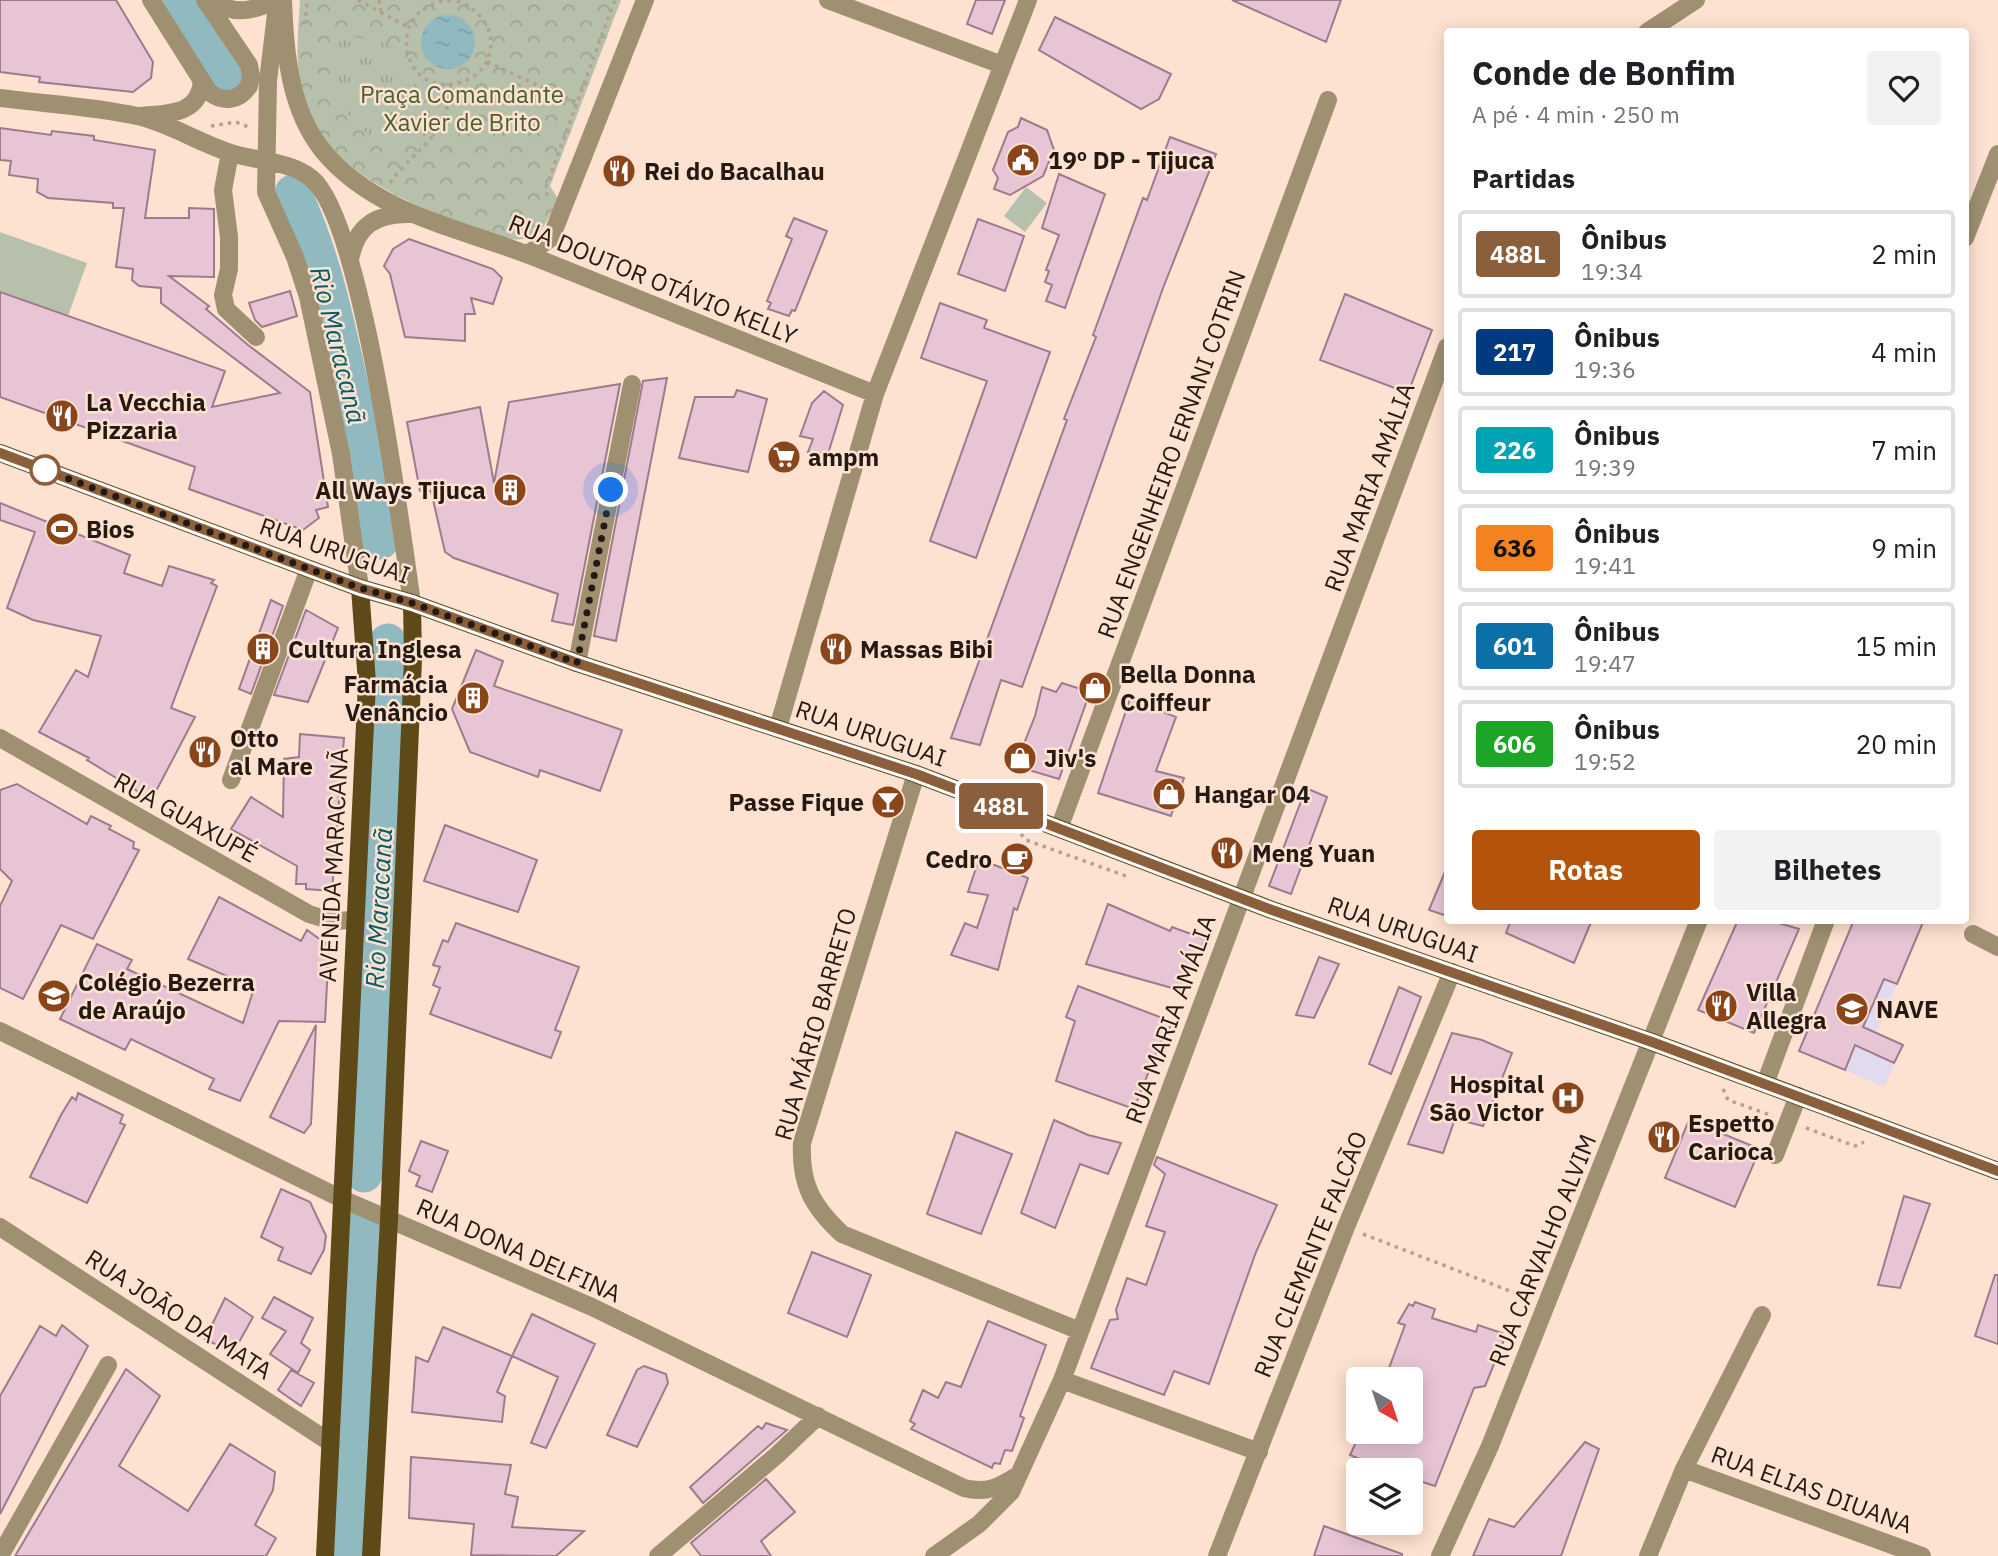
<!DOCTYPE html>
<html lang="pt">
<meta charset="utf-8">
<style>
body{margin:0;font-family:"IBM Plex Sans",sans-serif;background:#f2f2f2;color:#202124;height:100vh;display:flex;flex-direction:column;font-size:26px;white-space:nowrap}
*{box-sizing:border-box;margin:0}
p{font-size:23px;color:#757577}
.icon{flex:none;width:38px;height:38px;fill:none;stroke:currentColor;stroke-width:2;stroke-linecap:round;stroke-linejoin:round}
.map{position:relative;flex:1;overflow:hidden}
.details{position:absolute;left:1444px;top:28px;width:525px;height:896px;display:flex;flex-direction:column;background:#fff;border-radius:7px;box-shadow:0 4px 18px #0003}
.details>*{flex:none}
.badge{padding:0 14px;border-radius:5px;font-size:24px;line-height:46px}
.needle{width:46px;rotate:141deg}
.fabs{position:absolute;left:1346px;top:1367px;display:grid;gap:14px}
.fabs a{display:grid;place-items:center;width:77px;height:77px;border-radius:7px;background:#fff;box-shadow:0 4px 18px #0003;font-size:35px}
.you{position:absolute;width:35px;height:35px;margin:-18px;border:5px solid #fff;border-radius:50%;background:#1a73e8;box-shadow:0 0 0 10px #1a73e833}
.map>.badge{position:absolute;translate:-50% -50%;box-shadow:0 0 0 4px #fff}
h2{padding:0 28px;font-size:26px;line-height:63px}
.round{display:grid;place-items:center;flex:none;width:74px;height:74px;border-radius:7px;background:#f2f2f2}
.head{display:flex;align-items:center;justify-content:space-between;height:119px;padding:0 28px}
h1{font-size:33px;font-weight:700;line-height:52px}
.cta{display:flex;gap:14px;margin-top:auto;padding:14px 28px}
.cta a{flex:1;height:80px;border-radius:7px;background:#b45309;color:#fff;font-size:28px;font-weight:700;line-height:80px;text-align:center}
.cta a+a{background:#f2f2f2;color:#202124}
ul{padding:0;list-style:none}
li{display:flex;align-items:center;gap:21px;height:88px;margin:0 14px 10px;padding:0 14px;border:4px solid #e0e0e0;border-radius:7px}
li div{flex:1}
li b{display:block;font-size:26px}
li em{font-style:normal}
li .badge{min-width:77px;font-weight:700;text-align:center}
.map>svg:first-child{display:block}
</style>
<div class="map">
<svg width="1998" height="1556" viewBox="0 0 1998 1556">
<defs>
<pattern id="forest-crowns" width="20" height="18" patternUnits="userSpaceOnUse" patternTransform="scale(1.75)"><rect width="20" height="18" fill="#b6c0ab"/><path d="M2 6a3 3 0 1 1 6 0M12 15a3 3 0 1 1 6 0" fill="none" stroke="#9ca492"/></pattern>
<pattern id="park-tufts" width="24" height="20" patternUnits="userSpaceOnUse" patternTransform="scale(1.75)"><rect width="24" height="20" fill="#b6c0ab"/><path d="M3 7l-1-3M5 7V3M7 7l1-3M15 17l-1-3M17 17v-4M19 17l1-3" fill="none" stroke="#9ca492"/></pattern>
<pattern id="water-ripples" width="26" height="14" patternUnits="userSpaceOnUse" patternTransform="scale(1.75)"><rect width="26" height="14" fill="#91bac0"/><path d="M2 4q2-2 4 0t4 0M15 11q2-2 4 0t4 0" fill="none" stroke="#7d9fa4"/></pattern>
</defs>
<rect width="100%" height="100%" fill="#fee2d1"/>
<path fill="#e2daef" d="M1924,921L1876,1033L1903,1045L1884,1087L1799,1051Z"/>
<path fill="url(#forest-crowns)" d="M300,0H621L550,186L559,200L538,236C509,246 485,233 457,222C401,199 339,174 310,116C292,81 298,37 300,0Z"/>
<path fill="url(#park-tufts)" d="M338,35L388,42L432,115L393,144L373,139L336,102L331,46Z"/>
<path fill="#b6c0ab" d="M1026,187L1047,203L1025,232L1004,216Z
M0,232L87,263L68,316L0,292Z"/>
<path fill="url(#water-ripples)" d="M421 42a27 27 0 1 1 54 0a27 27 0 1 1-54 0Z"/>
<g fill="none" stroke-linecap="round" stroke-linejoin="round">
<path stroke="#91bac0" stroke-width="37" d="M181,0L232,82
M293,193C324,259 337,328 353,399C364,446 376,493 380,541
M364,1174L389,720L388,642
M349,1556L363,1227"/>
</g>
<path fill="#e8c5d5" stroke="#9e7b8b" stroke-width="2" d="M0,0H116L153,62L151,78L133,92L39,82L40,77L0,72Z
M976,0H1005L992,34L967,24Z
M1232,0H1341L1326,42Z
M1055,17L1171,74L1159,99L1141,109L1039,50Z
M1021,118L1047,130L1054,150L1043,176L1010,195L994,189L998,178L993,170L1008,132L1018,127Z
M0,128L51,135L52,131L94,136V140L155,150L145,218H189V208L214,209V277L169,276L209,306L206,309L248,345L310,392L328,507L316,510L319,518L303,530L189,489L195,467L0,397V292L225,371L212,407L280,393L161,303V288L139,286L132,280L133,269L116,267L124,208H113V203L48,198L37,192L38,179L9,175L11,161L0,160Z
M1170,137L1216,154L1163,288L1045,623L1022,687L1001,680L980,745L951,738L1067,420L1064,419L1096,337L1093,335L1143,198L1147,200Z
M1059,174L1105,194L1065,308L1046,301L1052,285L1045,282L1049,271L1046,270L1059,235L1042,228Z
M794,218L827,231L795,311L792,310L789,316L768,309L771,303L767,301L792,239L786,236Z
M978,219L1024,236L1005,291L958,274Z
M409,239L493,269L502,278L493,304L471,298L475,314H465V341L405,337L390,274L384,266L393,249Z
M290,291L297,316L262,327L255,320L249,303Z
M1345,294L1432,330L1408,393L1320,360Z
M940,303L987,320L984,328L1050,352L976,558L930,541L987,381L921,358Z
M667,378L616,641L594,636L643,381Z
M620,384L573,625L552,621L558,594L454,558L445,552L431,491H420L407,422L480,407L494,483L509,402Z
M737,390L767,399L748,472L679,458L695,397H734Z
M824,391L843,405L828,454L808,452L813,439L800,436L812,403Z
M0,503L130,555L124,573L162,586L169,566L214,580L211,583L217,586L171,708L195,717L155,793L152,792L147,797L87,760L89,758L39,732L76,670L88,677L101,636L33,620L7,608L35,532L0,520Z
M271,600L283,606L251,694L239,689Z
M306,610L338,628L308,702L274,695Z
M476,650L503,661L494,686L622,730L600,791L540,770L538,777L470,752L452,709Z
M1062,683L1090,692L1059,779L1015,766L1035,716L1042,687L1056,692Z
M1130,699L1176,717L1156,771L1184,778L1171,816L1098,793Z
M300,734L344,738L332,891L306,889V884H296L297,866L231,829L251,797L283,817L284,759L299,757Z
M17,784L87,824L91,816L111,826L109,829L134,842L133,848L139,850L93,939L61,925L23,999L0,988V906L12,881L0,869V790Z
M1306,788L1327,797L1291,894L1269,886Z
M445,825L537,860L518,912L424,881Z
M979,859L1028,878L1017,910L1014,908L998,970L951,955L965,923L977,928L988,895L968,892Z
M1447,867V916L1429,910Z
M219,897L301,941L307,930L329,946L325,1022L279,1021L240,1101L209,1089L214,1079L131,1039L125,1050L60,1019L97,944L132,960L127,969L243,1023L254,988L188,959Z
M1108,904L1170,931L1172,927L1205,939L1183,991L1086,964Z
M1511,920H1592L1574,963L1506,933Z
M1738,920H1769L1799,929L1754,1033L1698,1010Z
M1854,920H1924L1897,984L1884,979L1863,1027L1903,1045L1894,1063L1855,1045L1845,1070L1799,1051Z
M456,923L579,967L555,1030L561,1032L551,1058L430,1014L440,988L433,985L440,967L433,965L443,940L448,942Z
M1319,957L1339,964L1314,1018L1296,1015Z
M1078,986L1173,1022L1160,1043L1134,1109L1056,1081L1075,1021L1066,1017Z
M1399,987L1421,997L1391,1074L1369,1064Z
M316,1025L311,1124L304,1133L270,1117Z
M1452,1033L1482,1040L1512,1053L1483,1126L1455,1119L1443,1153L1408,1144Z
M78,1093L123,1115L120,1123L125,1125L87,1203L30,1177L61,1115L72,1097L76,1100Z
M1054,1120L1088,1135L1121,1143L1108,1174L1080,1164L1055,1228L1021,1213Z
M1689,1120L1760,1149L1735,1207L1665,1178Z
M956,1132L1012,1154L981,1234L927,1214Z
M421,1141L448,1151L432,1192L416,1186L420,1176L409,1171Z
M1157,1157L1277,1205L1256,1252L1209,1384L1174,1371L1164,1395L1091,1368L1110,1320L1118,1319L1116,1310L1127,1278L1146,1285L1165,1232L1146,1226L1165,1174L1154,1165Z
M281,1189L310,1202L326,1236L324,1250L311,1274L278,1260L283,1248L261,1237Z
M1904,1196L1930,1204L1900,1288L1878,1285Z
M812,1252L871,1275L847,1337L788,1313Z
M1995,1275H1998V1344L1975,1336Z
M274,1297L313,1318L301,1343L310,1350L298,1373L270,1354L286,1331L262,1318Z
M225,1298L253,1317L233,1353L205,1339Z
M1415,1302L1435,1309L1432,1318L1476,1332L1478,1325L1502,1333L1499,1338L1504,1340L1485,1386L1474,1388L1435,1486L1410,1478V1470H1385L1350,1455L1361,1432H1410V1379H1385L1405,1325L1398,1323L1409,1304L1413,1306Z
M532,1314L595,1344L546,1448L531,1443L558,1377L512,1356Z
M988,1321L1046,1345L1020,1416L1024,1418L1012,1451L1005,1450L1000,1464L994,1463L992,1468L911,1429L915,1424L910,1421L923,1390L938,1398L946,1382L961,1387Z
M62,1325L88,1346L0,1514V1396L40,1326L56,1336Z
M443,1327L512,1356L497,1392L505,1396L502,1422L412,1412L416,1357L428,1362Z
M644,1366L666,1374L668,1383L637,1447L607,1435L637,1370Z
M126,1369L160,1396L119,1466L188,1511L230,1444L275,1472L273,1490L255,1525L276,1538L266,1556H15Z
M291,1370L314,1383L301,1406L278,1390Z
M766,1423L787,1430L703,1503L690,1487L758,1426L762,1429Z
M1585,1442L1599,1449L1561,1556H1473L1489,1519L1514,1527Z
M411,1457L511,1465L505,1494L518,1497L512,1527L584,1531L556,1556L471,1555L474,1524L409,1518Z
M766,1479L795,1512L761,1541L771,1556H701L691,1543Z
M1324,1526L1402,1554V1556H1314Z"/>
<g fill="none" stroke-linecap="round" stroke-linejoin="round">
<path stroke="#b69f91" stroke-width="3.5" stroke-dasharray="3.5 5" stroke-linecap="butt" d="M358,0L408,27
M379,0L381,12
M451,0C382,5 400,98 458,83C470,80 481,73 487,61C500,33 480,7 453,0
M305,24L307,0
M487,62L577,103
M211,126L236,122L251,128
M390,183C419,143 446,141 451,85
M547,196L546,187L615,0
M1021,834L1026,840L1126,876
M1723,1089L1728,1100L1773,1116
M1806,1128L1855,1146L1864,1142
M1363,1234L1528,1298"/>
<path stroke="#9f9071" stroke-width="18" d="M151,0L209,92C223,103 239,101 249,86L251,76L249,65L205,0
M212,0C233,16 254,11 277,0
M283,0C285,52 289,109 323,151C377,216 466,229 539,259C651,304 763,349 875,394
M828,0L1002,65
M276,14L268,81L266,192L295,257L308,297L341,454L360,588
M1647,32L1696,0
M0,98C45,104 92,106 137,116C169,123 199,143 231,153C255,161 291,161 311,178C362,217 401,528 412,603
M141,116C169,113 199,115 202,81
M230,153L223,190L229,237V269L223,295L226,309L256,337
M1965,238L1998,154
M528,254L551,238L645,0
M350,260C356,225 377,213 411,214
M577,663L632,384
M778,728L875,394L1028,0
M0,738L309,914L332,921L354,920
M916,774L802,1143C800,1184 812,1206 842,1234L1080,1331
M231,780L309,569
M1060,826L1328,100
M1973,934L1998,947
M0,1031L342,1199L592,1307L964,1488C987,1494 999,1487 1018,1475
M1765,1084L1826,920
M1775,1155L1798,1096
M0,1227L331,1443
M1062,1380L1259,1452
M1684,1469L1922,1556
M0,1556L108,1365
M658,1556L777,1455L818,1416
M934,1556L979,1524L1011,1492L1062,1380L1447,347
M1217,1556L1346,1227L1452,972
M1440,1556L1490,1446L1699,920
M1648,1556L1684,1469L1762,1315"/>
<path stroke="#5e4a19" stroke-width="18" d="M0,453L360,588L412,603L577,663L916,774L1272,910L1652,1042L1998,1171
M325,1556L367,683L360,588
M371,1556L389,1220L413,659L412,603"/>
</g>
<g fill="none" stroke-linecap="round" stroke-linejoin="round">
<defs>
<path id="line" d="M0,453L360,588L412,603L577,663L916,774L1272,910L1652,1042L1998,1171"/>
</defs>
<use href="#line" stroke="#fff" stroke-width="16"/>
<use href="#line" stroke="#8b5e3c" stroke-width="10"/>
<path stroke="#261912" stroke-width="7" stroke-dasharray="0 12.6" d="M45,470L360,588L412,603L577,663L611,490"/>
</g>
<defs>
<symbol id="civic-disc" viewBox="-11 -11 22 22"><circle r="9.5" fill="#8a461a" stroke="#fee2d1"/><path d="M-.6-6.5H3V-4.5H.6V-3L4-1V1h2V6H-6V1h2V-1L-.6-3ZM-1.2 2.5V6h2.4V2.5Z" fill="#fff"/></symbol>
<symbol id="restaurant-disc" viewBox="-11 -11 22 22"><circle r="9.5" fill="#8a461a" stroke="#fee2d1"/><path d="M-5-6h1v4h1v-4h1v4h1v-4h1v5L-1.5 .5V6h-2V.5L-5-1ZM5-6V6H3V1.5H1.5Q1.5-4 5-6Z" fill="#fff"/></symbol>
<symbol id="supermarket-disc" viewBox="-11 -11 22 22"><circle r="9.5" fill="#8a461a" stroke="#fee2d1"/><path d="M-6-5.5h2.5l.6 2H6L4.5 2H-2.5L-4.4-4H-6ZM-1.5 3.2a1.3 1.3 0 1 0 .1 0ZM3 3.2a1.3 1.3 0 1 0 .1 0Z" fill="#fff"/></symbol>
<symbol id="building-disc" viewBox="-11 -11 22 22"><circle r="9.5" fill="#8a461a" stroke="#fee2d1"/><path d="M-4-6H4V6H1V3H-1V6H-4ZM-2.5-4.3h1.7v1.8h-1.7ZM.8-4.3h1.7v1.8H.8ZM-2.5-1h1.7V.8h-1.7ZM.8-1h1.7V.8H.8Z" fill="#fff"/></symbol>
<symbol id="stadium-disc" viewBox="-11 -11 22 22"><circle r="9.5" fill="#8a461a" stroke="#fee2d1"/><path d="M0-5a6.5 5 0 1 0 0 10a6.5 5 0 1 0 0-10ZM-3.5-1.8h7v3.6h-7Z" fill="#fff"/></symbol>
<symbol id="shop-disc" viewBox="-11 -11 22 22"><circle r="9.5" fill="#8a461a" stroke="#fee2d1"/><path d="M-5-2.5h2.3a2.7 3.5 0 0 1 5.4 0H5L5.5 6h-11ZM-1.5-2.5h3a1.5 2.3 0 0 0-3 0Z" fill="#fff"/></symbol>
<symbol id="bar-disc" viewBox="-11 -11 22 22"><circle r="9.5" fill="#8a461a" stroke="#fee2d1"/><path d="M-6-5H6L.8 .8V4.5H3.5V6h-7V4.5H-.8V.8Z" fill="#fff"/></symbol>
<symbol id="cafe-disc" viewBox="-11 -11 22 22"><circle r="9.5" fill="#8a461a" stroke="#fee2d1"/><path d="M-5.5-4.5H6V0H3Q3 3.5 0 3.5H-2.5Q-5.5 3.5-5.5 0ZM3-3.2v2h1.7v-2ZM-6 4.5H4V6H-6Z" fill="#fff"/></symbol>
<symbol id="school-disc" viewBox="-11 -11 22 22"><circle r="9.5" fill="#8a461a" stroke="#fee2d1"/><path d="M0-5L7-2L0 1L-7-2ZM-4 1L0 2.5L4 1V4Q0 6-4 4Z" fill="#fff"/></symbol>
<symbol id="hospital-disc" viewBox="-11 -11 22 22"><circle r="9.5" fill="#8a461a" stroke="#fee2d1"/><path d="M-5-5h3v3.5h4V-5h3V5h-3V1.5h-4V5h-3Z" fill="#fff"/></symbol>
</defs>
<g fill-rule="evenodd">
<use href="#civic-disc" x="1004" y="141" width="38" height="38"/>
<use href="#restaurant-disc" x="600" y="152" width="38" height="38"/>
<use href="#restaurant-disc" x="43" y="397" width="38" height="38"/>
<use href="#supermarket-disc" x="765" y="438" width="38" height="38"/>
<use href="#building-disc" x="491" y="471" width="38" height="38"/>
<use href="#stadium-disc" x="43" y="510" width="38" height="38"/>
<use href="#building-disc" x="244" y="630" width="38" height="38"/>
<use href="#restaurant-disc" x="817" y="630" width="38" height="38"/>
<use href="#shop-disc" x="1076" y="669" width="38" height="38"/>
<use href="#building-disc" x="454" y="679" width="38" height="38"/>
<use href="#restaurant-disc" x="186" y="733" width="38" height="38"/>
<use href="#shop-disc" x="1001" y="739" width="38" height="38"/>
<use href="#shop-disc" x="1150" y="775" width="38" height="38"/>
<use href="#bar-disc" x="869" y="783" width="38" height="38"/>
<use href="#restaurant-disc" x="1208" y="834" width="38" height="38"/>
<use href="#cafe-disc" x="998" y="840" width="38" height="38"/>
<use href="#school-disc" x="35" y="977" width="38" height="38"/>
<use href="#restaurant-disc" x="1702" y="987" width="38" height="38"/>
<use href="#school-disc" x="1833" y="990" width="38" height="38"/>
<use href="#hospital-disc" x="1549" y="1079" width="38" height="38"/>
<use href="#restaurant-disc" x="1645" y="1118" width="38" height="38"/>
</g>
<circle fill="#fff" stroke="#8b5e3c" stroke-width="3.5" cx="45" cy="470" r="14"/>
<g text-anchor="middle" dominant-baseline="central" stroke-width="5" stroke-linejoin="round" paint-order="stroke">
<g font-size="24" fill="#4a6031" stroke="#fee2d1">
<text x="462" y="94">Praça Comandante<tspan x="462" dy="28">Xavier de Brito</tspan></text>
</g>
<g font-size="24" font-weight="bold" fill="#261912" stroke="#fee2d1" text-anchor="start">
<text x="1048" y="160">19º DP - Tijuca</text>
<text x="644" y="171">Rei do Bacalhau</text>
<text x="86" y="402">La Vecchia<tspan x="86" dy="28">Pizzaria</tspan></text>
<text x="808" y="457">ampm</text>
<text x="486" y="490" text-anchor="end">All Ways Tijuca</text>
<text x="86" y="529">Bios</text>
<text x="288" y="649">Cultura Inglesa</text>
<text x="860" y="649">Massas Bibi</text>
<text x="1120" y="674">Bella Donna<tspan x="1120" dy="28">Coiffeur</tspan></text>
<text x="448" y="684" text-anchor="end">Farmácia<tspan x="448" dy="28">Venâncio</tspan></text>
<text x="230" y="738">Otto<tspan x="230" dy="28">al Mare</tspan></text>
<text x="1044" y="758">Jiv's</text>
<text x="1194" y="794">Hangar 04</text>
<text x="864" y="802" text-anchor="end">Passe Fique</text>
<text x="1252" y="853">Meng Yuan</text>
<text x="992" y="859" text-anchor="end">Cedro</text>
<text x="78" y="982">Colégio Bezerra<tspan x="78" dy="28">de Araújo</tspan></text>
<text x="1746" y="992">Villa<tspan x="1746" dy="28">Allegra</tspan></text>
<text x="1876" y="1009">NAVE</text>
<text x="1544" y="1084" text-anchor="end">Hospital<tspan x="1544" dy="28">São Victor</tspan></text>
<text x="1688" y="1123">Espetto<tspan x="1688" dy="28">Carioca</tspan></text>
</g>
<g font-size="24" fill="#261912" stroke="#fee2d1">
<text transform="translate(653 279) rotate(22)">RUA DOUTOR OTÁVIO KELLY</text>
<text transform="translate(1171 454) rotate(-70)">RUA ENGENHEIRO ERNANI COTRIN</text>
<text transform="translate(1369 487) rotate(-70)">RUA MARIA AMÁLIA</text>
<text transform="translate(335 550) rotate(19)">RUA URUGUAI</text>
<text transform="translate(871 733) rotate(19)">RUA URUGUAI</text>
<text transform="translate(186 817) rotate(29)">RUA GUAXUPÉ</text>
<text transform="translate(333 865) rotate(-87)">AVENIDA MARACANÃ</text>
<text transform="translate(1403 929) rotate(19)">RUA URUGUAI</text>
<text transform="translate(1170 1019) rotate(-70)">RUA MARIA AMÁLIA</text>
<text transform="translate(815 1024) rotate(-74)">RUA MÁRIO BARRETO</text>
<text transform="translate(519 1250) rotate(24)">RUA DONA DELFINA</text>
<text transform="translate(1542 1250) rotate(-68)">RUA CARVALHO ALVIM</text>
<text transform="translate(1310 1254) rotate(-68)">RUA CLEMENTE FALCÃO</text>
<text transform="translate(179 1314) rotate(33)">RUA JOÃO DA MATA</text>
<text transform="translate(1812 1489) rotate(20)">RUA ELIAS DIUANA</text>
</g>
<g font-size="26" font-style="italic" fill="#005c66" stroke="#fee2d1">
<text transform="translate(339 345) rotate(76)">Rio Maracanã</text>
<text transform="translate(378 908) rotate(-87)">Rio Maracanã</text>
</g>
</g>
</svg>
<div class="fabs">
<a><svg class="needle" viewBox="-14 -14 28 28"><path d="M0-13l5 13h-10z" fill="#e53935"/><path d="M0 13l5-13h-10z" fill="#757577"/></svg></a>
<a><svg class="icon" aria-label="layers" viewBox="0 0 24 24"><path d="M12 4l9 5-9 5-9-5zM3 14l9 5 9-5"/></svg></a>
</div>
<div class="you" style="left:611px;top:490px"></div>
<b class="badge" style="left:1001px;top:806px;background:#8b5e3c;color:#fff">488L</b>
<section class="details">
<div class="head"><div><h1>Conde de Bonfim</h1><p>A pé · 4 min · 250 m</p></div><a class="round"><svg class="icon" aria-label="heart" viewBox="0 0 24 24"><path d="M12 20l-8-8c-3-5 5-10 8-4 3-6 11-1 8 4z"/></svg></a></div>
<h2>Partidas</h2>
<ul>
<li><span class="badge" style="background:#8b5e3c;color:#fff">488L</span><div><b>Ônibus</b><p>19:34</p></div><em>2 min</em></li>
<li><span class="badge" style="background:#003b80;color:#fff">217</span><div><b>Ônibus</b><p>19:36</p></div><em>4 min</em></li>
<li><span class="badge" style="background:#00a3b4;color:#fff">226</span><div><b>Ônibus</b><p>19:39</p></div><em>7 min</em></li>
<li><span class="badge" style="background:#f58220;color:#111">636</span><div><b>Ônibus</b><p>19:41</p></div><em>9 min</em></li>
<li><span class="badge" style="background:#0d6fa8;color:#fff">601</span><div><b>Ônibus</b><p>19:47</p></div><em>15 min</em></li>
<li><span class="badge" style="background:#1da527;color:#fff">606</span><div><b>Ônibus</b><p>19:52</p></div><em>20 min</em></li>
</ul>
<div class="cta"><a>Rotas</a><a>Bilhetes</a></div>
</section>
</div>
